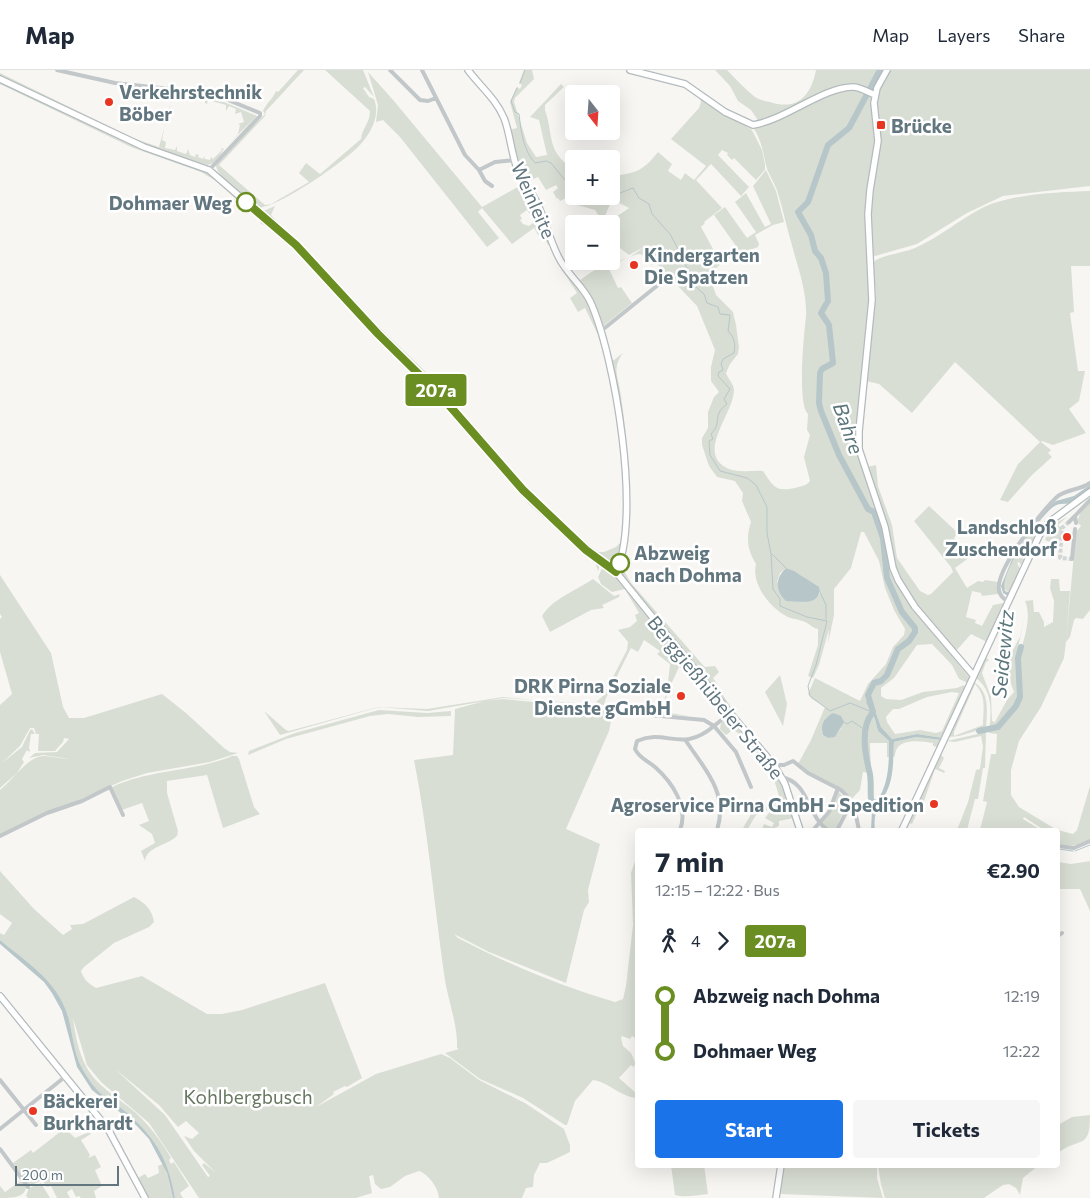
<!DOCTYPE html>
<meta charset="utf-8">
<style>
body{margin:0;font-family:Commissioner,sans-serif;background:#f6f6f7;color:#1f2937;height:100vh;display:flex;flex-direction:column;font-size:19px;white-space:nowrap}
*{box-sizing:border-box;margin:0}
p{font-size:16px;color:#747a83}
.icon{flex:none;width:28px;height:28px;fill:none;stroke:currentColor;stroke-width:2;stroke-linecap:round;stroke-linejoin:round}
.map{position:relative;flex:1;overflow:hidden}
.sheet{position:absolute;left:635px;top:758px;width:425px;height:340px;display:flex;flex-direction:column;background:#fff;border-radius:5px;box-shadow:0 5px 20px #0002}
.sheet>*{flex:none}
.badge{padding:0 10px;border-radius:4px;font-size:18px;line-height:32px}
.needle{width:32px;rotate:163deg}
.fabs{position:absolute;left:565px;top:15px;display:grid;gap:10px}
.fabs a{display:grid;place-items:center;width:55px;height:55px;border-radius:5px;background:#fff;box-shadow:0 5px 20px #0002;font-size:25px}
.scale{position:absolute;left:15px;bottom:12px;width:104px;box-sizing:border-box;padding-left:5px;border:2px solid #61767f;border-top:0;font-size:14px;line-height:18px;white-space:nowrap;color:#61767f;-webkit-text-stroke:4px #fff;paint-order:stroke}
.map>.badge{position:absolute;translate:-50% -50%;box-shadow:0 0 0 2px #fff}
.legs{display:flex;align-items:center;gap:8px;height:55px;padding:0 20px;font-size:16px}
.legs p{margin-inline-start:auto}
.summary{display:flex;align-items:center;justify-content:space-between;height:85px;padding:0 20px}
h1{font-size:28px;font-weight:700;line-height:38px}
.action{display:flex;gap:10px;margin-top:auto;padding:10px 20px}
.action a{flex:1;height:58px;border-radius:5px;background:#1a73e8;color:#fff;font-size:20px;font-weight:700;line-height:58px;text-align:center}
.action a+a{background:#f6f6f7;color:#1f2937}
ul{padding:0 20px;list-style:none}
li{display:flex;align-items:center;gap:18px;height:55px;font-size:19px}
li i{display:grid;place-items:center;width:8px;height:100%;margin:0 6px;background:currentColor}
li i::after{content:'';width:12px;height:12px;margin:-6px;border:4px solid;border-radius:50%;background:#fff}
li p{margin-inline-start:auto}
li:first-child i{background:linear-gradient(#0000 50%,currentColor 0)}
li:last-child i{background:linear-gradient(currentColor 50%,#0000 0)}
header{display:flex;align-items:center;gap:30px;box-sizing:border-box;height:70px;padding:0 25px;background:#fff;border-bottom:1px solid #e0e1e3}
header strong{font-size:24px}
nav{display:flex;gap:28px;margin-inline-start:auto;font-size:18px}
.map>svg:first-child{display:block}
</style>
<header>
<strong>Map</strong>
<nav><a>Map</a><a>Layers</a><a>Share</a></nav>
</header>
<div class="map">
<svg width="1090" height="1128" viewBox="0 0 1090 1128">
<rect width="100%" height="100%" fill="#f7f6f3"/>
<path fill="#d9ded4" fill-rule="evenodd" d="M298,0H304L266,41L265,46L219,95L265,135L271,134L309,112L299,103L306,93L320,104L361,69C362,58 370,53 370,41L325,0H363L374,27L365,17L363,18L369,27L374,29C381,46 370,65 358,77C342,93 278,138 257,138C248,130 216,107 216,95L265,44L263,41C266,33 273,29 276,21L278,22Z
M524,0H532L534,9L515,28L514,32L527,73L536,87L547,85L539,50L530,47L561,14L564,17L545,35V40C554,66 546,82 574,99V126H611V106C636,103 642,102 658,82L672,94L668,101L681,110L685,103L694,110L706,96L671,69L699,38L701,32L699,25L752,60L762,80L765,94V100L756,110L734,88L732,90L727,85L728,83L722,80L718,85L749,117L741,126L711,94L696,110L722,138L704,152L705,153L701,157L718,188L736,176L714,145L725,137L747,168L756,162L735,132L746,123L765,157L771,154L753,116L766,100L776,121L784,152L773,155L755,165L759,174L758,177C742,183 717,190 710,207L716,225L733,242L736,255L739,277L738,284L730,294L726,303C728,309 734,314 734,320C734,344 694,384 729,399C740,403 753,400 763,401C774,417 775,422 795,418C801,416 806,416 810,411L804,387L810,365L807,360L808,344C797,334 804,264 806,246C807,223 799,201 793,179C787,159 783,139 777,120C774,113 770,106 767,99C763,84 763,74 754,59L759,52L751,40L738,31L730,16L715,0H727C736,9 745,19 755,27C759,30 765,31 770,32C797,41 811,26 816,0H886L874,21L861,17L837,22L855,19L871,26L877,71L869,119L871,223L857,370L883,457L891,499L896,511L907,531L969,607L968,613L959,609L952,595L932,574L917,575L894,608L881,618V626L886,629L901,630L923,622L957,618L964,615L965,619L943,668L917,664L892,669L881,657L871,631L870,640L875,649L878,661L889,671V687H887V673H870L871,703L863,702L860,720L851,730L848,725L817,708L798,694L811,670L825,637L812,629L808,624L815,608L860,631L868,614L886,594L893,577L904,565L905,559L894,540L885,518L879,491L864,462H861L851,498L834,519V545L828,574L829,559L819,595L813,608L808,606L818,575V559C812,558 810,554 805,552C798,549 791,549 786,546C769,537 751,513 756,494C747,480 746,467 751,452L742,431L743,423L735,411L717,407L709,396L702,375V368L708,358V342L714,327L719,322L711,311V297L715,280L697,236L656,193L652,195C644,185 642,181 630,187L644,177L629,185L616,175L611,177V154H606L629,138L619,133L611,132L603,150L601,149L595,140L574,134L575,133L566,128L560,131L558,128L557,129L553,122L558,118L556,115L546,120L538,107L527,112L518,96L509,60L517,58L510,32L517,17L520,19L522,15L519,13ZM786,498L802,506L820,522L816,529L794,531L777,512L780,503ZM952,622L959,623L942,661L936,663L920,660L895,664L887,652L886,647L893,639H899L927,627ZM833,643L841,658L835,666L828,668L823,665L822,661Z
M889,0H1090V116L1003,126L967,143L917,174L875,186L872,185L870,132L878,83L876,32L881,13Z
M368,2L394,31L482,137L523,114L540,147L533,149L527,140L520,145L522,149L520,150L523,154L529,156L535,151L541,149L549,175H548L545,169L541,170L534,158L512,174L482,138L478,142L499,168L487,177L400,67L383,50L376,52L378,35Z
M0,3L133,68L170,81L159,77L173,25L177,23C167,35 165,55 162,70L166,72L165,78L175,80L177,76V81L186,84L188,79L190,85L195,87L196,84L199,85L198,87L203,89L204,86L205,89L210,90L211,87L213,89L222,80L221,78L224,79L220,84L224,81L213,93L208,95L153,79L0,6Z
M0,11L131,74L206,101L215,107L307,189L440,327L510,409L601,492L598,501L595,492L567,469L529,434L437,327L375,266L294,179L267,156L261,154L260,151L216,111L201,102L131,77L0,14Z
M182,24L224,32L257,46L227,76L252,50L238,64L240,55L238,54L244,52L241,42L235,44L236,39L229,36L226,41V35L208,30L207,34L205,33V30L197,28L196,31L194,27L183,26V29Z
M1090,121V196H1071L1074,242L1070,243L1078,301H1085L1079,331L1069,339L1086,363L1053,375L1042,371L1041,372L1051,380L1048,383L1052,387L1032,405L1008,432L1000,430L1018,394L1040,372L955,292L912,343L879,314L866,311L874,228L876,226L873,193C879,185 904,183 915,178C940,167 960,149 984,137C1012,124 1059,122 1090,121Z
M275,136L271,145L376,254L432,308L525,416L574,464L598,482H604L616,477L622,471C626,445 626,382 617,359H619C624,398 626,438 622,477L618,481L621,485L616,496H613L587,478L524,418L443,323L379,261L297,174L261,142Z
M627,187L609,199L618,218L621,217L632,233L602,257L580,210L596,199L614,191L616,193Z
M561,198C585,210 597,257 605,281L603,282L598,265L585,238L578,242L570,228L577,223Z
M623,283C611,299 619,308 621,326C629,385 634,441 623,499L631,513L702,594L705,597L715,596L719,602L713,608L717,614L716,615L737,646H736L620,503L627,412L610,291L614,290Z
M876,395L878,416L892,455L897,488L920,521L928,525L931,524L953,502L951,497L914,451L929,436L958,463L954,468L970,487L955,498L967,518L978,511L983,512L985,510L998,512V524L982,526L981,523L972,521L966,547L976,550L975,553L982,556L993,535L1004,533L987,572L971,564L956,581L910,527L895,497L867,397Z
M1090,431V540L1083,549L1076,548L1074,550L1070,567L1066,572L1064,588L1041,637L1019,671L1011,700V725L1019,737L1057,760H1044L1024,747L1023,749L1041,760H980L987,732L983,731L991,684H996L997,664L989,663C991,643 994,622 976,608L985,587L989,590L986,592L982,603L991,627L992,651L995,652L1007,630L1014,622L1007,603L1006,593L1021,565L1025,544L1017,583L1020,584C1024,568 1032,547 1025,531L1033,530L1034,542H1039L1044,552V557L1053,552L1054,531L1050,518L1051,509H1059L1060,521H1070L1066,570L1076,462L1081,456L1077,452L1081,441Z
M1067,447L1058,455L1060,457L1063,455L1059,476L1045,470L1050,456Z
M1040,450L1044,455L1024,494L1021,495L1019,492L1017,493L1021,500L1010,523L1004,519C1002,498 1028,467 1040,450Z
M603,496L609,499L625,517V519L612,522L601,514L598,507Z
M0,505L51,583L63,637L69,648H84L162,624L186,643L224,678L230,682L238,683L210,692L147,703L122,711L0,765V720C13,710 27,687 43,686C52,686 61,689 70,689L43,685L29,688L35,683L57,682L69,669L64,668L63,672L55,681H38L39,664H36L34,658H30L20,676L2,693L22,677L30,660L32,659L35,664H31L29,678L30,680L26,689L29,682L27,680L22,689L24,692L17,703L0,718V635L12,624L0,582V549L2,547L0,544Z
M593,509L614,526L620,524L619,527L602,535L604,538L591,540L550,562L542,546C552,529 577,520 593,509Z
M626,521L629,522L722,639H721L703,618L701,621L687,601L679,597L668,621L663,642L689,646L660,644L667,621L670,594L657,584L660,581L644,570L638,582L631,578L606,628L604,635L503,628L428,641L379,637L280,665L264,641L286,660L289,661L378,637L427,639L503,627L565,633H595L603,626L627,580L628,572L618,560L630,557L637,551L635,545L639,543Z
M780,605L787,634L783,656L765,622Z
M974,612C990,622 987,641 986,658L959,666L949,667ZM975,614C987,627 983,639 983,655L954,666V662Z
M503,629L618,640L616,643L606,644L611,651L609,661L566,759L600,774L588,820L589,832L584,840L566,913L489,882L454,864L458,868C508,894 560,916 615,932L623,929L626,916L633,855L631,803L637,785V795L635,801L638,802L637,969L632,966L630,969L622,966L621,968L623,976L631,983L636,994L633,997L631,995L619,1008L637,1024V1028C621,1027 608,1012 593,1010L575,1031L567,1055H565L523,1028L480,1009L445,983L459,979L457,978C458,953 447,929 444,904C434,832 428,761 414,690L453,685L455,639L485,631Z
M379,640L427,643L451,641V646L418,647L388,644L370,646L286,669L248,685L249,681L295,663Z
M728,648L733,650V654L736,653L773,697L780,708L794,748L779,751V756L771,760L762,759L764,754L772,757L774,753L765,748L769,743L768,740L756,745L747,760H742L751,744L779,726L771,700L738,663L733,660L726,665L720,659L721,653Z
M986,662L985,698H983L978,729H975L967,760H957L968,732L976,700L980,699L983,676L981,666L955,672L947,671Z
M916,667L942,670L937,677L933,676V673C920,671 896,667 895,686L893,687L894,672Z
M941,685L944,688L939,698L945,701L944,703L935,699L920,743L916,745L912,754L909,753Z
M232,686H237L239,689L254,737L260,744L223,758L207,705L167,711V723L178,761L177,766C167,776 147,776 145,791L141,781L155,773L152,764L139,755L149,751L142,733L122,740L112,717C150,699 194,702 232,686Z
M1090,716V770C1078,775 1070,778 1058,773V760L1073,764L1077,760Z
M838,721L846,730V736L835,760L829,759L821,753L827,745Z
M1090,791V841L1080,819H1058V792L1071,794Z
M0,801L34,839L63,865L72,859L70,855L83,854L134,827C145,833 152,839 154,852L149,857L114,873L84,897L81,901C84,910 88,913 96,918L142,906L207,944H222L242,940L325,913L362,1008L347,1017L345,1016L333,1022L334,1024L316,1037L376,1004L441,984L450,988L479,1010L525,1033L564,1059L570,1075V1082L547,1093H540L534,1105L533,1117L526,1118L522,1128H439C438,1117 429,1105 419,1101L405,1106L390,1117L381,1119L375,1114L373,1105L369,1106L372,1123L356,1128H199L149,1053L101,1012L87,995L73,948C75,963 78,981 86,996C96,1016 119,1028 136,1043C150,1056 162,1072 171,1088L169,1090L171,1094L174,1092L189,1116L180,1123L183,1128H175C168,1087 152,1063 120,1037C111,1030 100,1025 93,1015C88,1008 81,998 78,989C72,973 72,954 65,938C53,908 24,890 0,870V863L4,865L12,853L0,844ZM115,999L159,1035L178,1057L186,1051L199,1063L192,1069L184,1066L194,1081L215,1102L204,1093L202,1095L210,1106L208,1107L165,1045Z
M1090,1045C1090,1081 1080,1066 1058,1083V1055L1072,1047Z
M65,1058L75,1068L89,1062L91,1064L81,1070L90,1085L88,1088L95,1085L101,1097L95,1100L102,1116L94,1121L96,1128H81L79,1126L76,1127L72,1119L67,1122L70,1128H57L51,1116L47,1117L42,1110L32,1115L28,1114L13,1093L31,1080L33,1083Z
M163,1094L167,1104L173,1128H148L138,1108L145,1104L148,1108L159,1103L158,1096Z
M671,1095H704L708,1124C696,1125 686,1128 675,1125Z
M784,1095H877V1108L883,1128L780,1124Z
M878,1095H1039L1023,1108L1020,1125L1016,1118L1009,1114L1003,1115L984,1128H885L881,1115Z
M22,1110L26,1118C24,1128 11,1128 0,1128V1116L5,1122Z
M41,1113L50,1128H28L26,1126L29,1118Z"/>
<path fill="#b7c6c9" d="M1090,415V419C1085,423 1077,431 1071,433C1064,435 1060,432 1053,437C1039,448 998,503 1005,521L1010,523L1008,526L1003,523L1001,516L1013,487L1045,440L1056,431L1074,426Z
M786,498L794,501L819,517C822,537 798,531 786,531C775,521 775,508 786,498Z
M871,630L881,657L892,669L917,664L943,668L942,670L916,667L894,672C893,687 894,702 889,716C883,733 872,739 875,760H871L872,741L874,734L869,728V722H871V728L878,730C889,711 889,694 889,671L878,661L875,649L866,632Z
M833,643L841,646L844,652L835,667L828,668L823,665C820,655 824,648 833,643Z
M0,870C24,890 53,908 65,938C72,954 72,973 78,989C81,998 88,1008 93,1015C100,1025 111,1030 120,1037C152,1063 168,1086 175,1128H173L167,1103L149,1069L136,1055L92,1020L77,997L62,941L52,923L44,912L0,874Z"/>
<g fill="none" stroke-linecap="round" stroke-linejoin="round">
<path stroke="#b7c6c9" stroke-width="1" d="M520,13L525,0
M517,18L511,31L515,42L519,44C521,61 523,80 535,93L546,91L551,93L565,110L574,114
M611,123H620L633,118L639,128L649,134L652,144L670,164L678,179H681L685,195L692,204L697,218L704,224L707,233L718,237L720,244L730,245L728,261C734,267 736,274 734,283L723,289L721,294L723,300L719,302L718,306L730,319L724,329L727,334C711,346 723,352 711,364L713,369L709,371L710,385L720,401L747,408L756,415L767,437V463L771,484L773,519L780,529V536L807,547L827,551L816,595L808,616L810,626L830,641L850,633L872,642
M772,484L787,499
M819,520L826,535V549
M844,652L847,654L852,651L865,660
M1058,779L1073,781
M1075,781L1090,775"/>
<path stroke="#b7c6c9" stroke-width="6" d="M979,661L998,657L1016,636L1020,627L1018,588L1021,577
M871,729C870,720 872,709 869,700C865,683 860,657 873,642L868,625L874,613L881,611L887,605L898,579L909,571L915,562V558L902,542L887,508L883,468L874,442L868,439L839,385L821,341L819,333L820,303L822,299L833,293L829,255L821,243L828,231L826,203L821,188L815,181L811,165L798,142L808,132L828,75L849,58L880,0"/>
<path stroke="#d2d6d6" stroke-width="4" stroke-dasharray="4 2" stroke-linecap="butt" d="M1069,452L1062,458L1060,488L1072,489"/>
<defs>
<path id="secondary" d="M468,0C480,16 496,29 504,48C511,66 511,86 519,103C525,114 533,124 538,135C546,153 550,171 559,188C567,204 582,215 590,231C615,285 642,448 616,502
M630,0L685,14L725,42L753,55C785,50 823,17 853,17C860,17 868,22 875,25
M887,0L877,18L874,33L878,71L870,120L868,144L872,230L859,361V379L885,457L893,498L898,510L915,537L973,605
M0,9L144,77L209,100L296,175L378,263L441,326L523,420L586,480L616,502L730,643L774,695L785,714L800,760
M902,760L1039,466L1048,453L1090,422
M0,926L108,1059L145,1128
M776,1128L781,1095"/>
</defs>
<use href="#secondary" stroke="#b4bbbe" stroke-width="8"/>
<path stroke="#c2c7c9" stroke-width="4" d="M57,0L115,13L206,23L223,28L260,43V46L209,100
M390,0L420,30L428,31L436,28
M422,0L465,85L479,100L485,111L492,116
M479,100L495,92L515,90
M601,261L658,215
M1069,452L1075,446
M1076,453L1075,446L1090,430
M1072,489L1075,459
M1008,532C1004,529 999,525 999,520C995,500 1043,439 1058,426C1068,419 1080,420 1090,413
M650,645L704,650L714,656L730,643
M686,671C704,698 729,723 717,760
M774,695H784L793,691L808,703L841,720L847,726L849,737L837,760
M781,707C810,712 807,747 828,760
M856,746L859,760
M680,760C689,737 672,712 655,697C648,691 639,688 635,679L637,671C667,658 681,684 714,656L736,682L751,717
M813,760L829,742L838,718
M0,766L47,743L82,731L110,717L123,745
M1058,776L1074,778L1090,771
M1058,866L1062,863
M0,1010L36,1055
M0,1059L66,1006
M0,1079L28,1117"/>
<use href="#secondary" stroke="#fff" stroke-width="5.5"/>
</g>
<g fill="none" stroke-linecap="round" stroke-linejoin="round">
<defs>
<path id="line-1" d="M246,132L296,175L378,264L441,326L523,420L586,480L616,502L620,493"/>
</defs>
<use href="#line-1" stroke="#fff" stroke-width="11"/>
<use href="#line-1" stroke="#6b8e23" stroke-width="8"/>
</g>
<g fill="#e83622" stroke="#fff" stroke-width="2">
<circle cx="109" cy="32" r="5"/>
<rect x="876" y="50" width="10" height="10" rx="2.5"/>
<circle cx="634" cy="195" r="5"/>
<circle cx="1067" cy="467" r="5"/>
<circle cx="681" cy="626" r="5"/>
<circle cx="934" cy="734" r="5"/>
<circle cx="33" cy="1041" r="5"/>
</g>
<g fill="#fff" stroke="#6b8e23" stroke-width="2.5">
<circle cx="246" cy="132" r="9"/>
<circle cx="620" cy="493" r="9"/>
</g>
<g text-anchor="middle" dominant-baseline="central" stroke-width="5" stroke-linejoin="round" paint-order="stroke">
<g font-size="19" font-weight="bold" fill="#61767f" stroke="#fff" text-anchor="start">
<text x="119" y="21">Verkehrstechnik<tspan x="119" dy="22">Böber</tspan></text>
<text x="891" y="55">Brücke</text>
<text x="644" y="184">Kindergarten<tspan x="644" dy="22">Die Spatzen</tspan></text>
<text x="1057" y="456" text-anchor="end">Landschloß<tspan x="1057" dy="22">Zuschendorf</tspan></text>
<text x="671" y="615" text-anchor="end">DRK Pirna Soziale<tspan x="671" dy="22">Dienste gGmbH</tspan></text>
<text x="924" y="734" text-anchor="end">Agroservice Pirna GmbH - Spedition</text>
<text x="43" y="1030">Bäckerei<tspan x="43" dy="22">Burkhardt</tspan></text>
</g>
<g font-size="19" fill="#61767f" stroke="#fff">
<text transform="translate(534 130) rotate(66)">Weinleite</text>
<text transform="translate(716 627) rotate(51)">Berggießhübeler Straße</text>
</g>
<g font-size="19" font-weight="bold" fill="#61767f" stroke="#fff" text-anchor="end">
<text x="232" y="132">Dohmaer Weg</text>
<text x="634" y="482" text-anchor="start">Abzweig<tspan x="634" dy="22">nach Dohma</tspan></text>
</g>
<g font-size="19" fill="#677760" stroke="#fff">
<text x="248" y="1026">Kohlbergbusch</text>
</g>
<g font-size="20" font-style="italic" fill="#5b767b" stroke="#fff">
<text transform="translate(849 358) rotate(70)">Bahre</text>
<text transform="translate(1002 584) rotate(-85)">Seidewitz</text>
</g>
</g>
</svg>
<div class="fabs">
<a><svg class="needle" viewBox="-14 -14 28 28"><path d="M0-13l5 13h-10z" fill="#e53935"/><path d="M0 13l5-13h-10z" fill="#747a83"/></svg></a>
<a>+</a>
<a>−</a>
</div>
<div class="scale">200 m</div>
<b class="badge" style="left:436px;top:320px;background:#6b8e23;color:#fff">207a</b>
<section class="sheet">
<div class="summary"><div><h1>7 min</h1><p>12:15 – 12:22 · Bus</p></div><b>€2.90</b></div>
<div class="legs"><svg class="icon" aria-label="walk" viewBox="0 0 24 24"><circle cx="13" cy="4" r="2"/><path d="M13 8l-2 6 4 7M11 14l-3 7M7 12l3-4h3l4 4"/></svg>4<svg class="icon" aria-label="forward" viewBox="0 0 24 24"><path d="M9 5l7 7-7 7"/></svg><b class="badge" style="background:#6b8e23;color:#fff">207a</b></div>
<ul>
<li><i style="color:#6b8e23"></i><b>Abzweig nach Dohma</b><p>12:19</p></li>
<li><i style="color:#6b8e23"></i><b>Dohmaer Weg</b><p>12:22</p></li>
</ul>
<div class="action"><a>Start</a><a>Tickets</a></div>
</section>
</div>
